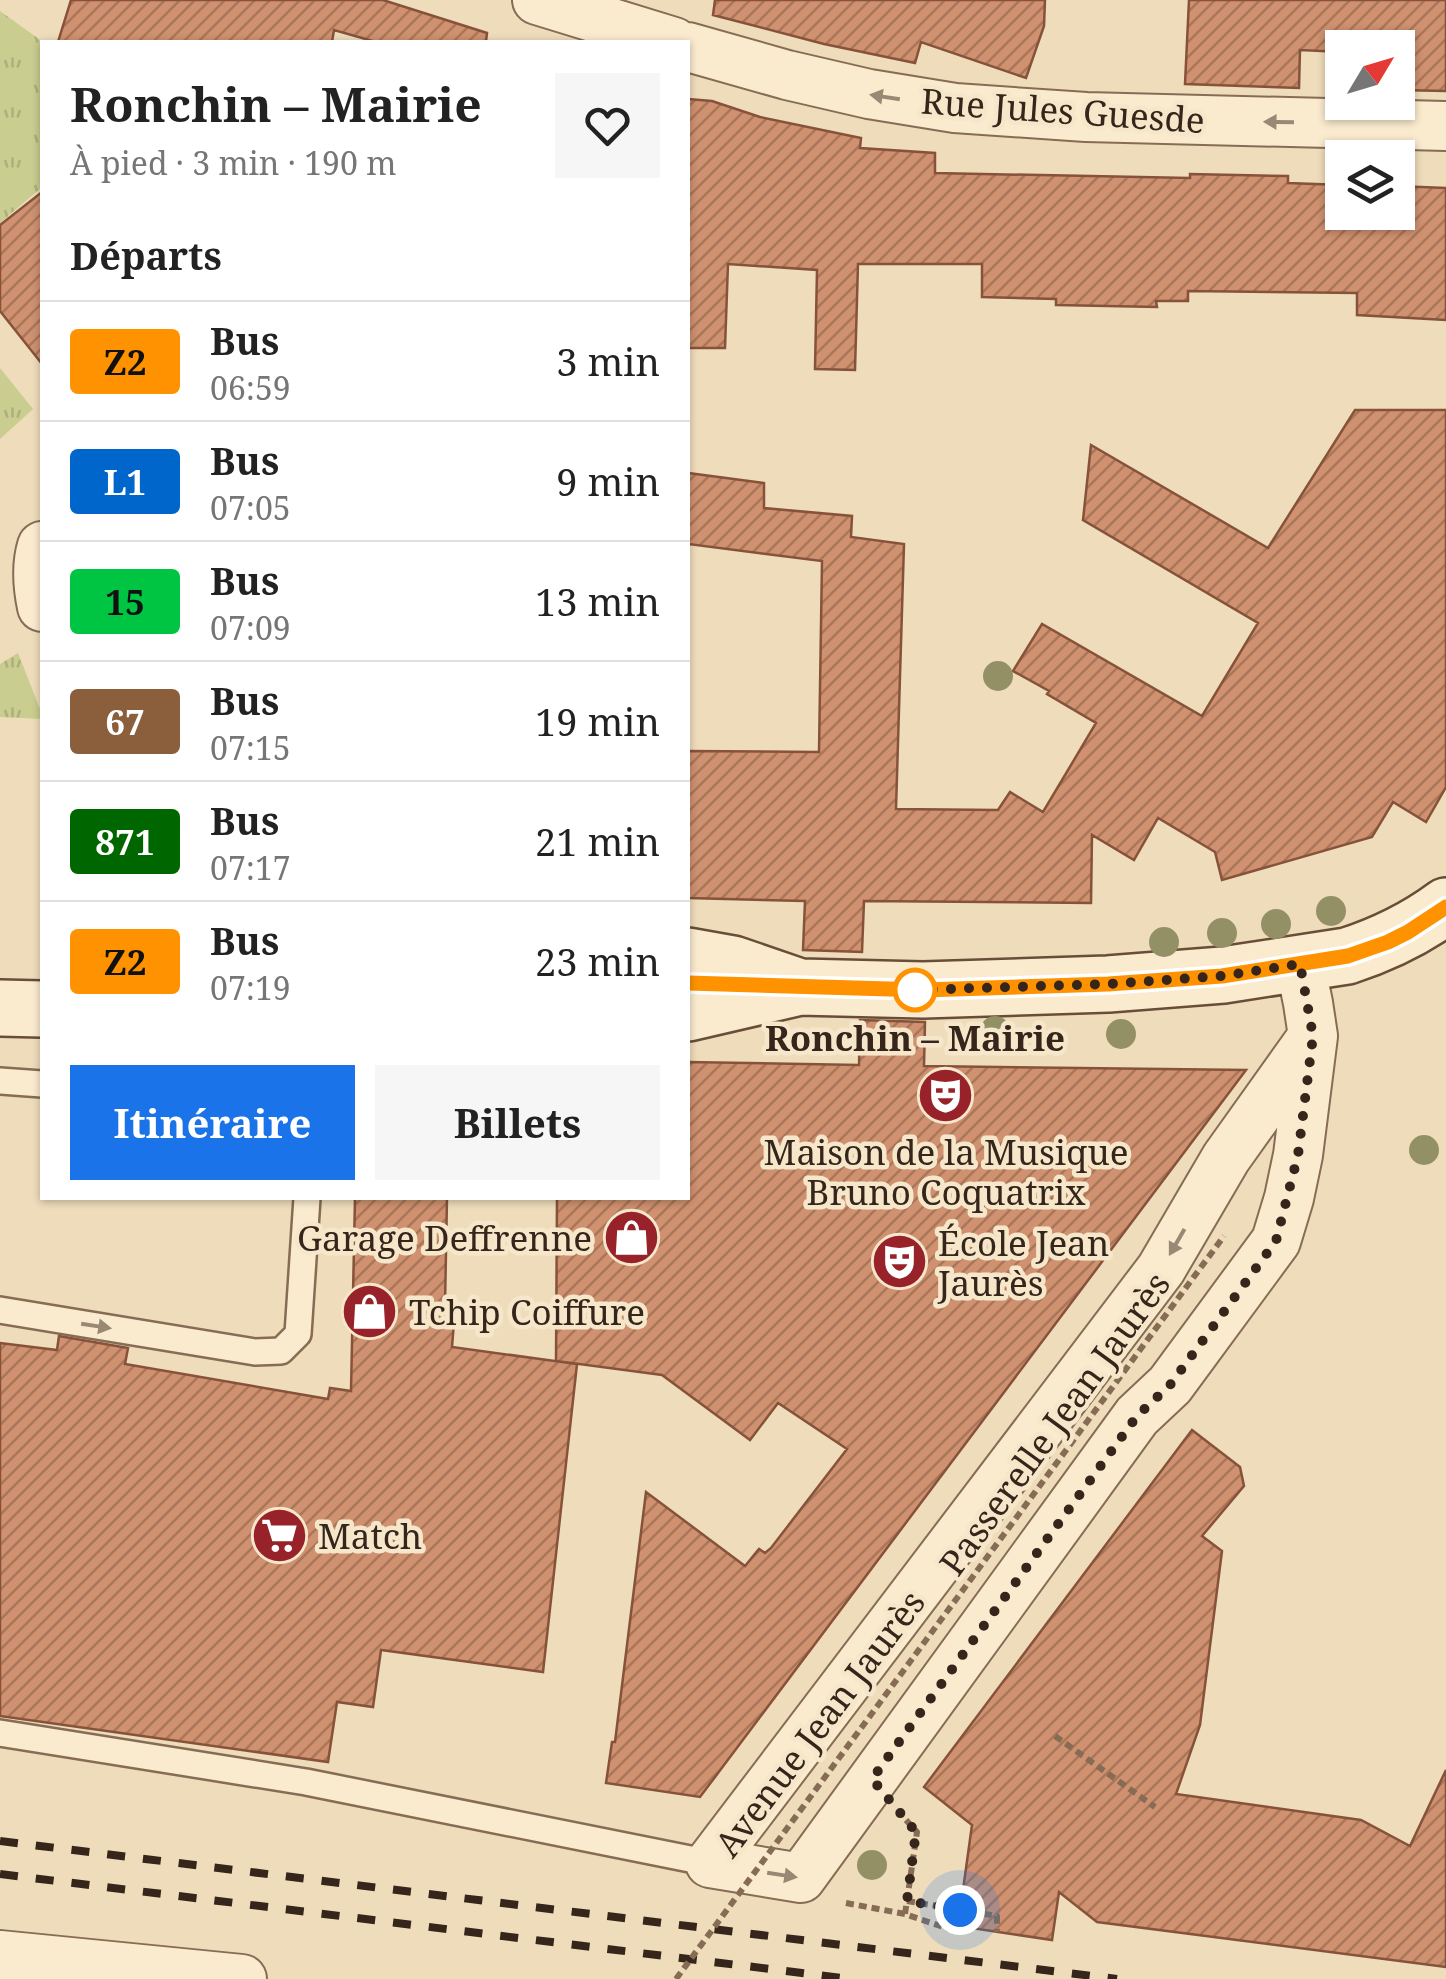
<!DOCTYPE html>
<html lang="fr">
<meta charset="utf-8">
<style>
body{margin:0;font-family:"Noto Serif",serif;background:#f6f6f6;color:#222;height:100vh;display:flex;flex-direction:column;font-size:38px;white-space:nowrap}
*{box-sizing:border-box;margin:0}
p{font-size:32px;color:#767676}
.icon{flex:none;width:55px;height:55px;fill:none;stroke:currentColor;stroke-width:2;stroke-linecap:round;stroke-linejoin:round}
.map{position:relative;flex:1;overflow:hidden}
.panel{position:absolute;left:40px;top:40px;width:650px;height:1160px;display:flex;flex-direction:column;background:#fff;border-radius:0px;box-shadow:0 2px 8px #0004}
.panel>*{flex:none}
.badge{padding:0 20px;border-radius:8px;font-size:35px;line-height:65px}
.needle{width:65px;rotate:52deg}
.fabs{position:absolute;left:1325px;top:30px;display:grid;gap:20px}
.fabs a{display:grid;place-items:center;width:90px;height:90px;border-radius:0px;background:#fff;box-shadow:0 2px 8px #0004;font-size:50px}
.you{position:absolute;width:50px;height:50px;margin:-25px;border:8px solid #fff;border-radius:50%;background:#1a73e8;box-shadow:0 0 0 15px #1a73e833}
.map>.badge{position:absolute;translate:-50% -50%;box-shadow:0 0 0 5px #fff}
h2{padding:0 30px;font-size:38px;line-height:90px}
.round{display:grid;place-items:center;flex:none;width:105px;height:105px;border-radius:0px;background:#f6f6f6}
.overview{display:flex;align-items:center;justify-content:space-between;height:170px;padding:0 30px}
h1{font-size:48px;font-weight:700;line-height:75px}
.action{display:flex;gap:20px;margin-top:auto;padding:20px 30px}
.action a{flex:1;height:115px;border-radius:0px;background:#1a73e8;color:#fff;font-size:40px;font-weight:700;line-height:115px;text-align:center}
.action a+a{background:#f6f6f6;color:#222}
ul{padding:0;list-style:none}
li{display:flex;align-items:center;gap:30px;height:120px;padding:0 30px;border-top:2px solid #e0e0e0}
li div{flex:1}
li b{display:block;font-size:38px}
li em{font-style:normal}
li .badge{min-width:110px;font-weight:700;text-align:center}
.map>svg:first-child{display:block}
</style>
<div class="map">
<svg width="1446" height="1979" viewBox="0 0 1446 1979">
<defs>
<pattern id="grass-tufts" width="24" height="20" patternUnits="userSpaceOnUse" patternTransform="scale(2.5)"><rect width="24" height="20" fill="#c9cd8f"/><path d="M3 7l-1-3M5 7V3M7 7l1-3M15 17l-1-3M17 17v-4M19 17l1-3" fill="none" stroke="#adb07b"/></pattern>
<pattern id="building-hatch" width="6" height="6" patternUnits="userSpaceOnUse" patternTransform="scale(2.5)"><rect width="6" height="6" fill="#cf916f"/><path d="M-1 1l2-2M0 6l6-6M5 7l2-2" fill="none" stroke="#a9765a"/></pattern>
</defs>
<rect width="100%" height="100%" fill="#efdcbb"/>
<path fill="url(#grass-tufts)" d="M0,11L43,42L42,187L0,223Z
M0,368L33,409L0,439Z
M18,653L42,714V719L0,717V664Z"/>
<path fill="url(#building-hatch)" stroke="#86533a" stroke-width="2.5" d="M71,0H383L487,33L486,42H376L334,30L332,42H58Z
M715,0H1045L1044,26L1026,78L921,42L915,63L824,44L713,15Z
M1189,0H1446V91L1398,90V48H1342V52L1300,50L1299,88L1185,84Z
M688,99L712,101L760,117L861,138L860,148L935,153V173L1190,178V174L1288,176V183L1342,185V212H1398V186L1446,188V320L1357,315V293L1188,291V301H1156L1157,307L1056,305V299L982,297V264H858L855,370L815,369L817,270L728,264L725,348H688Z
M42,192V364L0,311V225Z
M1355,410H1446V787L1426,822L1393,802L1372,837L1222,880L1215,852L1158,818L1134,860L1092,835L1091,903L864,901L862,952L803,950L805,901L688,898V751L819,752L822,561L688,544V473L764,483V508L852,516L851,537L904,544L896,809L998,810L1010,792L1043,812L1096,723L1047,694L1049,691L1013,671L1042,624L1202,716L1258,623L1083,520L1091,445L1268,548Z
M860,1020L925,1022L924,1066L1246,1070L700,1797L606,1783L612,1742H615L646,1492L745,1566L759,1549L765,1553L771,1548L847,1449L778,1403L750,1440L662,1375L556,1361L557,1198H688V1062L859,1065Z
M355,1198H447L445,1306L455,1310L452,1347L577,1364L543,1672L381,1650L373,1707L337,1702L328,1762L0,1716V1343L57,1350L59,1336L128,1348L125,1364L328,1399L330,1388L351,1391Z
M1192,1430L1240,1467L1244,1486L1202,1536L1222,1551L1200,1725L1176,1794L1361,1820L1410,1846L1446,1770V1967L1097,1922L1059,1892L1052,1940L958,1926L972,1825L924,1787Z"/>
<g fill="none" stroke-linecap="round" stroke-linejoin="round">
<defs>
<path id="lane" d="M0,1081L42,1084
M0,1310L255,1352L281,1351L298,1334L307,1198
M0,1733L306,1782L710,1863"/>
<path id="street" d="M537,0L674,42
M688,47L787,75L869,94L955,108L1086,117L1446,126
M42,546C36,565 38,588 42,607
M1300,964L1308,1003L1313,1036L1298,1155L1289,1198L1276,1241L1170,1385L1137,1416L801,1878L710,1863L1161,1269L1226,1158L1313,1036
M0,1955L242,1979"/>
<path id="secondary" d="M688,956L733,964L800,987
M0,1008L42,1009
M688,1013L800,987L923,990L1108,984L1223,975L1347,956C1384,944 1415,929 1446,906"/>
</defs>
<use href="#lane" stroke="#866c54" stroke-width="30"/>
<use href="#street" stroke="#866c54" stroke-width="52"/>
<use href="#secondary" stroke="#684d38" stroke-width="60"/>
<path stroke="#866c54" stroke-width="6" stroke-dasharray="8 5" stroke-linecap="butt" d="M1055,1736L1155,1807
M906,1820L917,1832L905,1914L958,1932
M907,1901L997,1916V1932
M846,1903L905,1914"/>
<use href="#lane" stroke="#faeace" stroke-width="25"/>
<use href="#street" stroke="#faeace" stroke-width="48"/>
<use href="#secondary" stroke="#faeace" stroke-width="55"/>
<path stroke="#35251a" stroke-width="8" stroke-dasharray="18 18" stroke-linecap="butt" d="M0,1841L1117,1979
M0,1874L851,1979"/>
<path stroke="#866c54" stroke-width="6" stroke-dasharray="8 5" stroke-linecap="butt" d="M676,1979L1224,1236"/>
</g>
<g fill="#949066">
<circle cx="998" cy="676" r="15"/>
<circle cx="1331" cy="911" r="15"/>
<circle cx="1276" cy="924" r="15"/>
<circle cx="1222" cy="933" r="15"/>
<circle cx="1164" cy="942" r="15"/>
<circle cx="995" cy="1031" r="15"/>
<circle cx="1121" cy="1034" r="15"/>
<circle cx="1424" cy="1150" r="15"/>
<circle cx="872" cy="1865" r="15"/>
</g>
<defs><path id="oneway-solid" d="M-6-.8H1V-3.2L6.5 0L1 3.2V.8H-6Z" transform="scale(2.5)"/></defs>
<g fill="#988874">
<use href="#oneway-solid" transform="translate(885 97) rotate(-171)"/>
<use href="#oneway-solid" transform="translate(1279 122) rotate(-179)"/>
<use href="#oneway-solid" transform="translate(1177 1242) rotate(120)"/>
<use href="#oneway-solid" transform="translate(96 1326) rotate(9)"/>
<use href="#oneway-solid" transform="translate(782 1875) rotate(9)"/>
</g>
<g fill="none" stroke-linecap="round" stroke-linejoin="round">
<defs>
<path id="line" d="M688,983L923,990L1108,984L1222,976L1348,956L1388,942L1408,932L1446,907"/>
</defs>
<use href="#line" stroke="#fff" stroke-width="22"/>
<use href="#line" stroke="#ff9200" stroke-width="15"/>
<path stroke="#35251a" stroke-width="10" stroke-dasharray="0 18" d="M915,990L1108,984L1222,976L1300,964L1313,1036L1298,1155L1276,1241L1170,1385L1137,1416L872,1779L916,1832L907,1901L960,1910"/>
</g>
<defs>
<symbol id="theatre-disc" viewBox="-11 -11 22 22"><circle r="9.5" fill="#98222a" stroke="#f6e7cb"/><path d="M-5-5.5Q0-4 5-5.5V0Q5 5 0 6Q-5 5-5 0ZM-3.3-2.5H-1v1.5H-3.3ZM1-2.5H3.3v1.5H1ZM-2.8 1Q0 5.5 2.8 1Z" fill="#fff"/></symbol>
<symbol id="shop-disc" viewBox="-11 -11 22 22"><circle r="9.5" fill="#98222a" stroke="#f6e7cb"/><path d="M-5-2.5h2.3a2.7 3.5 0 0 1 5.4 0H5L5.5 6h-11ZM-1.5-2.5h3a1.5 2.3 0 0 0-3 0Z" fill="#fff"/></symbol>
<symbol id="supermarket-disc" viewBox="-11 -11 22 22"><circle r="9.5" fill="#98222a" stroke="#f6e7cb"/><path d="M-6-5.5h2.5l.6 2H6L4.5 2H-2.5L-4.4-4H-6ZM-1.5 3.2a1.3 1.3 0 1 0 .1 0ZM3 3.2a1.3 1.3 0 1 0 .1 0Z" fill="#fff"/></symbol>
</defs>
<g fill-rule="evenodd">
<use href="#theatre-disc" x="914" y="1064" width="63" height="63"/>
<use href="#shop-disc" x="600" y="1206" width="63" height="63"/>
<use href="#theatre-disc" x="868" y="1230" width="63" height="63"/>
<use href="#shop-disc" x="338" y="1280" width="63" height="63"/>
<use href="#supermarket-disc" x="248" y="1504" width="63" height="63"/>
</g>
<circle fill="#fff" stroke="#ff9200" stroke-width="5" cx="915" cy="990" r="20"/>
<g text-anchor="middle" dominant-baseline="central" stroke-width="9" stroke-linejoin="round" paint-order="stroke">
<g font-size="35" fill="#35251a" stroke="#f6e7cb">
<text transform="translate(1063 110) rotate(4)">Rue Jules Guesde</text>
<text transform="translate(1054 1423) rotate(-54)">Passerelle Jean Jaurès</text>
<text transform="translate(819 1723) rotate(-53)">Avenue Jean Jaurès</text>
</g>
<g font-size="35" font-weight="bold" fill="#35251a" stroke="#f6e7cb">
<text x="915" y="1037">Ronchin – Mairie</text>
</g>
<g font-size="35" fill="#35251a" stroke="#f6e7cb" text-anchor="start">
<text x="946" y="1151" text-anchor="middle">Maison de la Musique<tspan x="946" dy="40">Bruno Coquatrix</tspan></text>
<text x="592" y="1237" text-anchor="end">Garage Deffrenne</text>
<text x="938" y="1242">École Jean<tspan x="938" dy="40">Jaurès</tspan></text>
<text x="409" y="1311">Tchip Coiffure</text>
<text x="318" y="1535">Match</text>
</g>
</g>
</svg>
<div class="fabs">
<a><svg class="needle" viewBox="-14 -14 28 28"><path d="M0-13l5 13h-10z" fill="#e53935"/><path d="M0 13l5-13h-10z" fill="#767676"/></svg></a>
<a><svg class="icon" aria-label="layers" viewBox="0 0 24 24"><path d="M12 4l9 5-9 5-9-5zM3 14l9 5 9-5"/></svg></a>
</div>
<div class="you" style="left:960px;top:1910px"></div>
<section class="panel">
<div class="overview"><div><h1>Ronchin – Mairie</h1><p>À pied · 3 min · 190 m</p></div><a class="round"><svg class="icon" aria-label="heart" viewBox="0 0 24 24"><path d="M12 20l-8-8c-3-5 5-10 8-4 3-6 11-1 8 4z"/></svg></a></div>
<h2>Départs</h2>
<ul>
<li><span class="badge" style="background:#ff9200;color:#111">Z2</span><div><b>Bus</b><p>06:59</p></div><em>3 min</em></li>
<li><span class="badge" style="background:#06c;color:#fff">L1</span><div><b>Bus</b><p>07:05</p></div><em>9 min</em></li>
<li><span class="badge" style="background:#00c543;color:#111">15</span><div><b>Bus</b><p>07:09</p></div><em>13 min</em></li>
<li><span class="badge" style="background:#8b5e3c;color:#fff">67</span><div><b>Bus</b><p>07:15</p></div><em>19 min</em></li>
<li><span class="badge" style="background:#060;color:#fff">871</span><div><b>Bus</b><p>07:17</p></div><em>21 min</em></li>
<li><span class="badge" style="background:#ff9200;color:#111">Z2</span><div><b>Bus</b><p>07:19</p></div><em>23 min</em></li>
</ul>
<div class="action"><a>Itinéraire</a><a>Billets</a></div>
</section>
</div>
